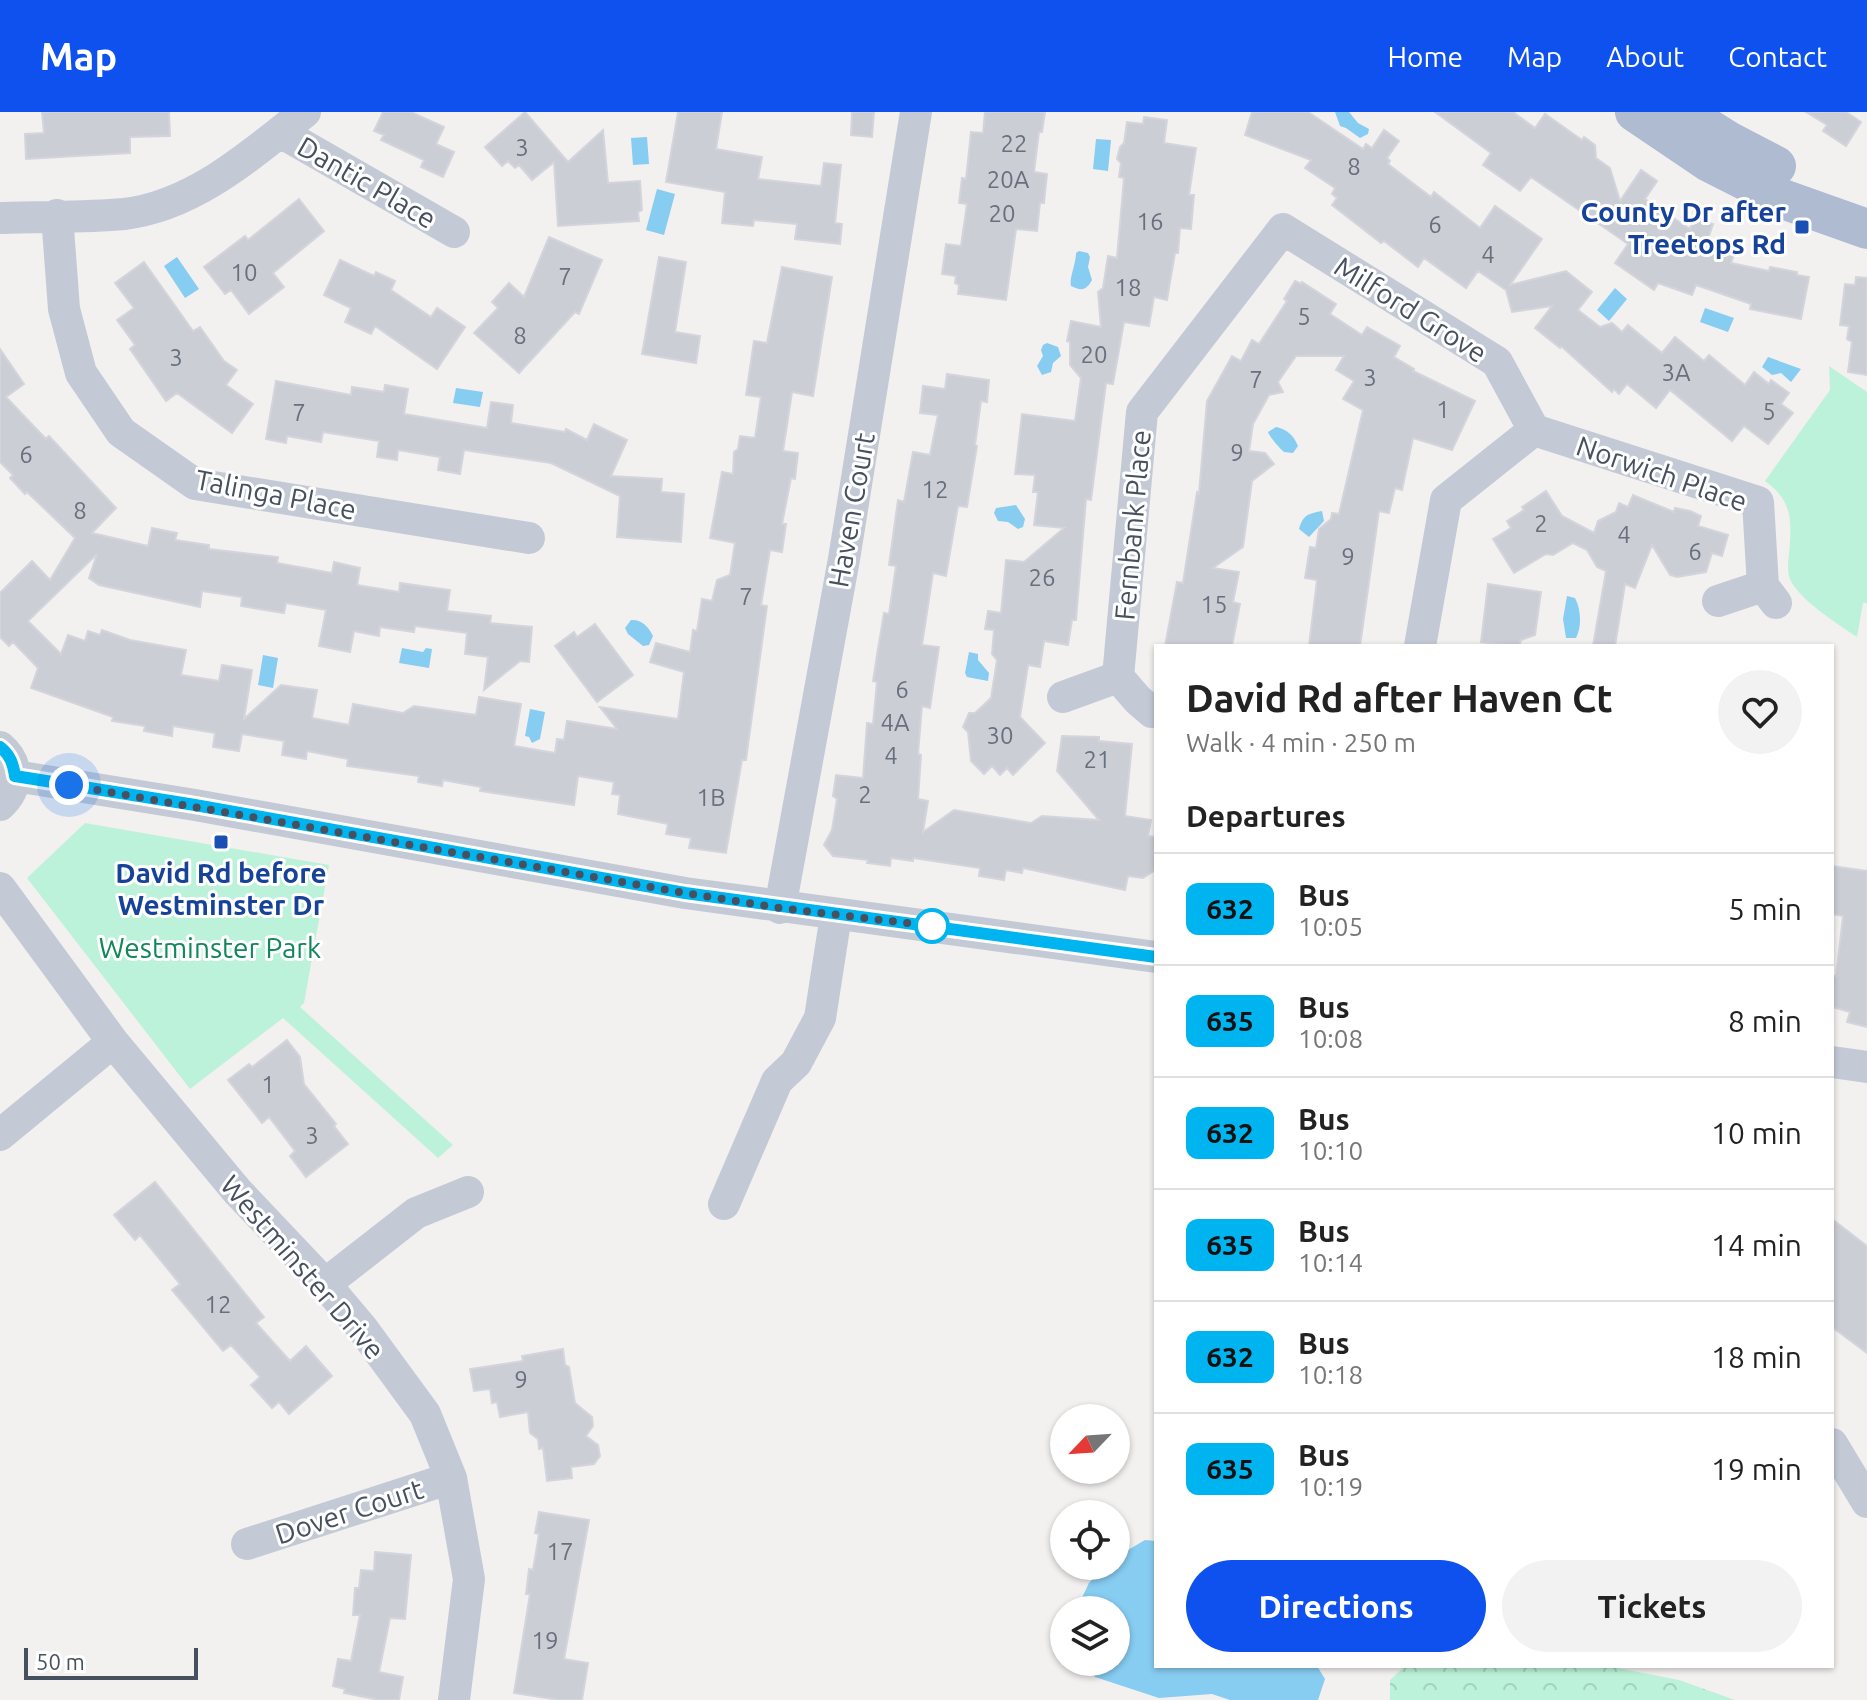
<!DOCTYPE html>
<meta charset="utf-8">
<style>
body{margin:0;font-family:Ubuntu,sans-serif;background:#f2f2f2;color:#222;height:100vh;display:flex;flex-direction:column;font-size:30px;white-space:nowrap}
*{box-sizing:border-box;margin:0}
p{font-size:26px;color:#767676}
.icon{flex:none;width:44px;height:44px;fill:none;stroke:currentColor;stroke-width:2;stroke-linecap:round;stroke-linejoin:round}
.map{position:relative;flex:1;overflow:hidden}
.drawer{position:absolute;left:1154px;top:532px;width:680px;height:1024px;display:flex;flex-direction:column;background:#fff;border-radius:0px;box-shadow:0 2px 6px #0004}
.drawer>*{flex:none}
.badge{padding:0 16px;border-radius:12px;font-size:28px;line-height:52px}
.needle{width:52px;rotate:245deg}
.controls{position:absolute;left:1050px;top:1292px;display:grid;gap:16px}
.controls a{display:grid;place-items:center;width:80px;height:80px;border-radius:50%;background:#fff;box-shadow:0 2px 6px #0004;font-size:40px}
.scale{position:absolute;left:24px;bottom:20px;width:174px;box-sizing:border-box;padding-left:8px;border:4px solid #47505f;border-top:0;font-size:22px;line-height:28px;white-space:nowrap;color:#47505f;-webkit-text-stroke:6px #fff;paint-order:stroke}
.you{position:absolute;width:40px;height:40px;margin:-20px;border:6px solid #fff;border-radius:50%;background:#1a73e8;box-shadow:0 0 0 12px #1a73e833}
.map>.badge{position:absolute;translate:-50% -50%;box-shadow:0 0 0 4px #fff}
h2{padding:0 32px;font-size:30px;line-height:72px}
.round{display:grid;place-items:center;flex:none;width:84px;height:84px;border-radius:42px;background:#f2f2f2}
.summary{display:flex;align-items:center;justify-content:space-between;height:136px;padding:0 32px}
h1{font-size:38px;font-weight:700;line-height:60px}
.cta{display:flex;gap:16px;margin-top:auto;padding:16px 32px}
.cta a{flex:1;height:92px;border-radius:48px;background:#0e51ee;color:#fff;font-size:32px;font-weight:700;line-height:92px;text-align:center}
.cta a+a{background:#f2f2f2;color:#222}
ul{padding:0;list-style:none}
li{display:flex;align-items:center;gap:24px;height:112px;padding:0 32px;border-top:2px solid #e0e0e0}
li div{flex:1}
li b{display:block;font-size:30px}
li em{font-style:normal}
li .badge{min-width:88px;font-weight:700;text-align:center}
header{display:flex;align-items:center;gap:48px;box-sizing:border-box;height:112px;padding:0 40px;background:#0e51ee;color:#fff}
header strong{font-size:38px}
nav{display:flex;gap:44px;margin-inline-start:auto;font-size:28px}
.map>svg:first-child{display:block}
</style>
<header>
<strong>Map</strong>
<nav><a>Home</a><a>Map</a><a>About</a><a>Contact</a></nav>
</header>
<div class="map">
<svg width="1867" height="1588" viewBox="0 0 1867 1588">
<defs>
<pattern id="forest-crowns" width="20" height="18" patternUnits="userSpaceOnUse" patternTransform="scale(2)"><rect width="20" height="18" fill="#bcf2d9"/><path d="M2 6a3 3 0 1 1 6 0M12 15a3 3 0 1 1 6 0" fill="none" stroke="#a3d1bd"/></pattern>
</defs>
<rect width="100%" height="100%" fill="#f3f0f0"/>
<path fill="#bcf2d9" d="M1829,254L1867,280V491H1863L1857,525C1838,512 1799,488 1790,467C1787,460 1788,449 1789,442C1792,409 1793,389 1765,369L1830,278Z
M85,711L329,753L304,891L300,895L453,1033L438,1046L283,906L190,977L27,766Z"/>
<path fill="url(#forest-crowns)" d="M1405,1554H1607L1679,1568L1735,1588H1390V1568Z"/>
<path fill="#87ccf1" d="M1335,0H1349L1358,11L1369,17L1368,22L1360,26L1346,16L1340,14Z
M647,25L649,52L633,53L631,26Z
M1096,27L1111,28L1108,59L1093,57Z
M657,77L675,82L664,123L646,118Z
M1079,139L1088,141L1090,145L1088,155L1092,168C1086,179 1081,179 1071,174C1069,166 1076,152 1076,141Z
M177,145L199,177L185,186L164,154Z
M1615,176L1627,187L1609,209L1597,198Z
M1705,196L1734,206L1728,220L1700,210Z
M1047,231L1058,235L1061,244L1053,251L1051,260L1042,263L1037,254L1043,244L1041,238L1043,233Z
M1768,245L1801,257L1791,270L1781,261L1772,263L1762,255Z
M456,276L483,280L480,295L453,291Z
M1276,315C1287,317 1294,324 1298,334L1293,341L1284,340C1280,337 1269,324 1268,320Z
M1016,393L1025,407L1023,415L1018,417L1008,410L998,409L994,401L996,396Z
M1322,399L1324,409L1309,425L1299,417C1303,404 1306,402 1322,399Z
M1567,484L1575,486C1581,497 1582,514 1576,526H1566L1563,507Z
M631,508C641,507 649,515 653,524L649,533L643,534L628,522L625,516Z
M402,536L423,540L426,536L432,537L429,556L399,551Z
M969,540L978,542V548L989,561L988,569L967,565L965,561Z
M263,543L278,546L273,576L258,573Z
M530,597L545,600L540,627L532,631L529,625L525,624Z
M1145,1428L1156,1429V1554H1317L1325,1567L1318,1588H1230L1212,1582L1159,1586L1095,1565L1085,1550H1116V1498H1076L1089,1471L1105,1454H1116V1445Z"/>
<path fill="#ccced6" stroke="#d4d5dc" stroke-width="2" d="M42,0H169L170,24L130,25V41L26,47L25,22L44,21Z
M383,0H411L444,15L436,32L454,40L443,65L421,55L424,48L381,28L384,23L374,19Z
M525,0L568,50L603,18L608,71L640,69L642,98L638,100L639,109L558,114L554,50L532,68L519,53L515,56L508,49L502,54L485,35Z
M678,0H722L716,37L762,45L758,67L821,74L824,51L841,53L835,111L842,112L840,132L795,127L797,112L754,108L753,114L722,111L725,80L666,70Z
M852,0H874L872,25L851,23Z
M985,0H1045L1042,20H1039L1034,60L1047,62L1044,91H1040L1037,119L1016,117L1006,188L958,182L959,173L955,171L956,164L942,162L946,132L961,134L967,92L959,91L962,66L966,67L971,20L983,21Z
M1252,0H1308L1363,37L1366,32L1372,36L1384,18L1399,29L1387,46L1390,49L1388,52L1431,85L1434,80L1480,116L1495,94L1542,127L1510,173L1566,159L1592,180L1578,198L1600,215L1612,211L1622,220L1628,213L1662,241L1675,225L1704,249L1709,243L1745,273L1754,260L1769,272L1771,268L1789,281L1781,292L1793,301L1768,332L1744,314L1732,329L1670,278L1656,296L1627,272L1619,282L1614,277L1612,280L1561,234L1560,236L1535,216L1552,194L1512,200L1506,178L1478,159L1466,176L1424,146L1418,155L1384,129L1381,131L1332,93L1337,86L1332,82L1335,76L1305,56L1311,48L1245,23Z
M1435,0H1513L1535,16L1545,2L1582,28L1584,25L1595,33L1596,46L1610,56L1620,89L1641,58L1657,69L1645,87L1690,117L1694,105L1713,112L1708,127L1736,137L1731,151L1769,159L1770,155L1797,160V163L1809,165L1801,207L1750,197L1751,192L1696,173L1692,183L1658,171L1654,178L1615,151L1628,132L1531,65L1520,79L1483,53L1491,41Z
M1806,0H1846L1861,10L1846,34L1823,19L1827,13Z
M1144,5L1167,8L1164,31L1196,36L1189,83H1194L1191,117L1180,116L1178,141H1175L1167,188L1154,185L1149,214L1124,210L1113,272L1106,271L1091,388L1086,387L1076,508H1072L1068,533L1044,529L1040,555L1028,553L1020,605L1045,631L1013,663L1007,656L1000,663L992,654L984,662L971,649L968,620L963,615L969,601H975L991,586L997,548L992,542L994,518L985,517L988,499L1001,501L1006,448L1024,450L1064,416L1034,413L1038,380H1033L1035,363L1015,362L1022,302L1075,309L1081,266L1070,253V230L1067,229L1071,209L1101,215L1098,180L1103,176L1108,144L1117,146L1124,66L1119,65L1121,51L1117,47L1120,35L1124,31L1127,10L1143,12Z
M299,87L324,119L273,161L284,175L249,202L231,178L225,182L204,155L245,124L248,128Z
M549,125L602,148L579,202L575,200L519,261L474,221L498,196L492,190L509,171L524,185Z
M659,145L686,150L675,220L700,224L696,251L642,242Z
M340,148L374,164L376,160L395,169L391,178L431,205L437,196L465,215L437,257L375,214L371,222L345,210L351,196L324,183Z
M144,150L193,219L200,215L224,249L237,258L226,273L253,292L232,321L177,281L166,289L130,237L135,233L117,208L134,196L115,171Z
M782,155L832,165L813,284L792,280L783,339L798,341L795,367L791,366L782,412H786L782,440L770,438L761,493L767,494L746,648H742L726,741L689,736L691,726L666,722L668,712L618,702L620,683L612,682L614,670L578,664L574,693L480,679L481,675L443,668L442,674L418,670L419,664L347,654L348,647L307,639L306,647L282,643L284,629L242,622L239,639L213,635L215,621L173,614L172,624L144,619L145,614L112,609L113,605L31,576L38,556L13,530L9,534L0,525V481L32,449L50,468L75,426L27,380L25,382L10,366L13,363L0,350V237L24,272L6,285L46,327L49,324L116,396L92,421L148,434L152,416L177,421L175,428L209,433V437L278,445L277,451L332,461L334,450L360,456L357,473L399,480L400,471L450,478L447,499L491,504L490,511L532,515L529,550L520,549L484,578L488,545L465,542L467,521L415,514L414,520L380,515L379,524L354,519L350,540L319,534L326,498L286,491L284,501L241,494L242,485L202,479L200,495L99,473L89,466L97,442L28,509L61,542L68,523L85,529L88,519L100,523L102,518L130,528L186,538L181,563L219,569L222,553L252,558L244,607L281,573L317,578L312,606L349,613L353,592L403,601L414,594L476,603L479,585L521,592L514,634L555,641L557,627L564,628L567,609L617,617L600,595L678,607L684,560L650,550L656,531L690,540L693,518L697,519L702,487L712,489L717,468L730,463L735,431L710,426L722,360L733,362L734,340L738,337L740,324L755,326L761,285L746,283L754,229L767,231Z
M1856,165L1867,166V263L1848,260L1852,230L1847,227L1849,214L1840,213L1845,172L1855,173Z
M1295,169L1301,172L1302,170L1336,192L1330,202L1362,223L1367,215L1400,234L1394,245L1414,257L1413,259L1475,289L1452,338L1413,326L1402,378L1395,376L1389,401L1379,399L1360,534H1309L1317,468L1305,466L1310,435L1316,436L1319,417L1331,407L1332,401L1339,402L1363,298L1343,287L1354,269L1336,258L1344,244H1296L1278,270L1283,280L1269,283L1253,312L1249,339L1265,341L1274,352L1252,369L1243,435L1213,456L1239,460L1233,490L1240,492L1232,534H1165L1177,470L1183,471L1197,380L1199,381L1207,289L1232,244L1241,249L1252,228L1259,232L1287,189L1284,187Z
M947,262L989,268L987,290L981,289L975,333L977,334L967,395L958,394L946,464L933,461L922,533L939,535L930,596L922,594L918,642L921,643L918,687L928,689L923,720L954,698L1031,711L1042,704L1099,708L1057,659L1062,624L1099,625V629L1132,632L1125,704L1151,708L1148,724L1156,725V747L1154,759L1143,766L1128,764L1125,778L1023,756L1022,761L1006,758L1004,768L979,764L980,756L913,746V749L891,746L890,754L867,751L868,748L833,744L824,733L832,718L837,687L833,684L836,663L863,666L867,611L873,612L877,570L873,569L877,543L884,501L889,502L896,454L889,453L898,388L904,390L913,340L930,343L938,303L920,301L923,274L945,277Z
M276,269L351,283L352,275L384,280L385,273L408,277L404,302L487,316L491,290L513,293L511,311L565,320L566,317L587,328L594,312L627,328L611,364L662,367L661,380L684,382L681,430L617,425L620,384L551,351L464,338L460,362L438,358L440,345L398,338L397,348L377,345L379,329L323,320L321,330L287,324L286,331L266,327Z
M1546,379L1562,404L1594,421L1598,409L1616,400L1619,391L1628,395L1633,383L1674,400L1675,396L1690,399L1701,404L1698,414L1728,423L1722,444L1712,441L1706,460L1677,465L1670,463L1652,433L1635,476L1625,472L1615,534H1593L1606,459L1597,455L1587,438L1573,431L1553,443L1546,442L1514,461L1493,427L1511,416L1507,409L1524,398L1522,395Z
M1488,472L1541,480L1535,523L1521,528L1519,534L1481,530Z
M595,512L633,563L597,590L555,534L574,520L577,525Z
M1832,754L1867,759V915L1847,910L1850,900L1832,895V863L1836,865L1843,804L1832,802Z
M287,928L300,945L304,972L336,1012L334,1014L348,1032L306,1065L290,1044L295,1039L269,1005L262,1011L228,968L249,952L252,955Z
M155,1070L264,1205L256,1211L290,1249L306,1234L332,1264L289,1302L279,1290L272,1296L251,1273L260,1265L231,1233L223,1239L172,1178L180,1172L140,1123L135,1128L114,1103Z
M1832,1107L1867,1134V1241L1832,1215Z
M563,1237L565,1253L569,1255L575,1291L592,1305L593,1314L586,1324L598,1333L600,1344L594,1352L571,1355L572,1366L547,1369L543,1336L539,1337L538,1327L530,1321L528,1300L500,1305L497,1290L492,1291L490,1277L474,1279L470,1257L523,1249L522,1244Z
M539,1400L589,1408L564,1547L588,1551L582,1588H559L514,1581L530,1482H526L529,1457L533,1458L539,1422L535,1421Z
M375,1440L411,1443L405,1507L390,1506L379,1560L403,1565L399,1588H379L344,1581L345,1577L333,1574L338,1547L351,1549L360,1503H353L355,1476H359L361,1458L374,1459Z"/>
<g fill="none" stroke-linecap="round" stroke-linejoin="round">
<path stroke="#c3cad6" stroke-width="32" d="M280,20L454,120
M57,103L64,197L81,261L121,320L195,372L529,426
M0,106C41,104 83,106 124,102C194,94 252,42 305,0
M1534,318L1758,390L1763,474
M1718,489L1763,474L1776,491
M1118,565L1142,300L1283,117L1497,250L1534,318L1446,388L1420,534
M1063,585L1118,565L1138,588L1152,600
M0,635C20,652 18,676 0,693
M15,664L195,693L685,781L1156,845
M0,776L113,930L237,1079L325,1172L362,1216L425,1302L451,1366L469,1467L454,1588
M780,796L844,447L916,0
M1832,950L1867,955
M0,1023L113,930
M724,1092L777,969L796,951L820,906L836,803
M325,1172L416,1101L468,1080
M1832,1332L1867,1390
M247,1432L451,1366"/>
<path stroke="#aebbd0" stroke-width="40" d="M1635,0L1709,50L1780,86L1867,117
M1682,0L1728,29L1776,54"/>
</g>
<g fill="none" stroke-linecap="round" stroke-linejoin="round">
<defs>
<path id="line" d="M0,635C10,643 13,651 15,664L195,693L685,781L1156,845"/>
</defs>
<use href="#line" stroke="#fff" stroke-width="18"/>
<use href="#line" stroke="#00b5ef" stroke-width="12"/>
<path stroke="#47505f" stroke-width="8" stroke-dasharray="0 14.4" d="M69,673L685,781L780,796L932,814"/>
</g>
<g fill="#1a4fb4" stroke="#fff" stroke-width="3">
<rect x="1794" y="107" width="16" height="16" rx="4"/>
<rect x="213" y="722" width="16" height="16" rx="4"/>
</g>
<circle fill="#fff" stroke="#00b5ef" stroke-width="4" cx="932" cy="814" r="16"/>
<g text-anchor="middle" dominant-baseline="central" stroke-width="6" stroke-linejoin="round" paint-order="stroke">
<g font-size="24" fill="#68707d">
<text x="1014" y="31">22</text>
<text x="522" y="35">3</text>
<text x="1354" y="54">8</text>
<text x="1008" y="67">20A</text>
<text x="1002" y="101">20</text>
<text x="1150" y="109">16</text>
<text x="1435" y="112">6</text>
<text x="1488" y="142">4</text>
<text x="244" y="160">10</text>
<text x="565" y="164">7</text>
<text x="1128" y="175">18</text>
<text x="1304" y="204">5</text>
<text x="520" y="223">8</text>
<text x="1094" y="242">20</text>
<text x="176" y="245">3</text>
<text x="1676" y="260">3A</text>
<text x="1370" y="265">3</text>
<text x="1256" y="267">7</text>
<text x="1443" y="297">1</text>
<text x="1769" y="299">5</text>
<text x="299" y="300">7</text>
<text x="1237" y="340">9</text>
<text x="26" y="342">6</text>
<text x="935" y="377">12</text>
<text x="80" y="398">8</text>
<text x="1541" y="411">2</text>
<text x="1624" y="422">4</text>
<text x="1695" y="439">6</text>
<text x="1348" y="444">9</text>
<text x="1042" y="465">26</text>
<text x="746" y="484">7</text>
<text x="1214" y="492">15</text>
<text x="902" y="577">6</text>
<text x="895" y="610">4A</text>
<text x="1000" y="623">30</text>
<text x="891" y="643">4</text>
<text x="1097" y="647">21</text>
<text x="865" y="682">2</text>
<text x="711" y="685">1B</text>
<text x="268" y="972">1</text>
<text x="312" y="1023">3</text>
<text x="218" y="1192">12</text>
<text x="521" y="1267">9</text>
<text x="560" y="1439">17</text>
<text x="545" y="1528">19</text>
</g>
<g font-size="28" fill="#47505f" stroke="#fff">
<text transform="translate(367 70) rotate(30)">Dantic Place</text>
<text transform="translate(1411 197) rotate(32)">Milford Grove</text>
<text transform="translate(1662 361) rotate(19)">Norwich Place</text>
<text transform="translate(276 382) rotate(11)">Talinga Place</text>
<text transform="translate(851 398) rotate(-80)">Haven Court</text>
<text transform="translate(1132 413) rotate(-85)">Fernbank Place</text>
<text transform="translate(303 1155) rotate(49)">Westminster Drive</text>
<text transform="translate(349 1399) rotate(-18)">Dover Court</text>
</g>
<g font-size="28" font-weight="bold" fill="#164399" stroke="#fff" text-anchor="end">
<text x="1786" y="99">County Dr after<tspan x="1786" dy="32">Treetops Rd</tspan></text>
<text x="221" y="760" text-anchor="middle">David Rd before<tspan x="221" dy="32">Westminster Dr</tspan></text>
</g>
<g font-size="28" fill="#12865c" stroke="#fff">
<text x="210" y="835">Westminster Park</text>
</g>
</g>
</svg>
<div class="controls">
<a><svg class="needle" viewBox="-14 -14 28 28"><path d="M0-13l5 13h-10z" fill="#e53935"/><path d="M0 13l5-13h-10z" fill="#767676"/></svg></a>
<a><svg class="icon" aria-label="locate" viewBox="0 0 24 24"><circle cx="12" cy="12" r="6"/><path d="M12 2v4M12 18v4M2 12h4M18 12h4"/></svg></a>
<a><svg class="icon" aria-label="layers" viewBox="0 0 24 24"><path d="M12 4l9 5-9 5-9-5zM3 14l9 5 9-5"/></svg></a>
</div>
<div class="scale">50 m</div>
<div class="you" style="left:69px;top:673px"></div>
<section class="drawer">
<div class="summary"><div><h1>David Rd after Haven Ct</h1><p>Walk · 4 min · 250 m</p></div><a class="round"><svg class="icon" aria-label="heart" viewBox="0 0 24 24"><path d="M12 20l-8-8c-3-5 5-10 8-4 3-6 11-1 8 4z"/></svg></a></div>
<h2>Departures</h2>
<ul>
<li><span class="badge" style="background:#00b5ef;color:#111">632</span><div><b>Bus</b><p>10:05</p></div><em>5 min</em></li>
<li><span class="badge" style="background:#00b5ef;color:#111">635</span><div><b>Bus</b><p>10:08</p></div><em>8 min</em></li>
<li><span class="badge" style="background:#00b5ef;color:#111">632</span><div><b>Bus</b><p>10:10</p></div><em>10 min</em></li>
<li><span class="badge" style="background:#00b5ef;color:#111">635</span><div><b>Bus</b><p>10:14</p></div><em>14 min</em></li>
<li><span class="badge" style="background:#00b5ef;color:#111">632</span><div><b>Bus</b><p>10:18</p></div><em>18 min</em></li>
<li><span class="badge" style="background:#00b5ef;color:#111">635</span><div><b>Bus</b><p>10:19</p></div><em>19 min</em></li>
</ul>
<div class="cta"><a>Directions</a><a>Tickets</a></div>
</section>
</div>
